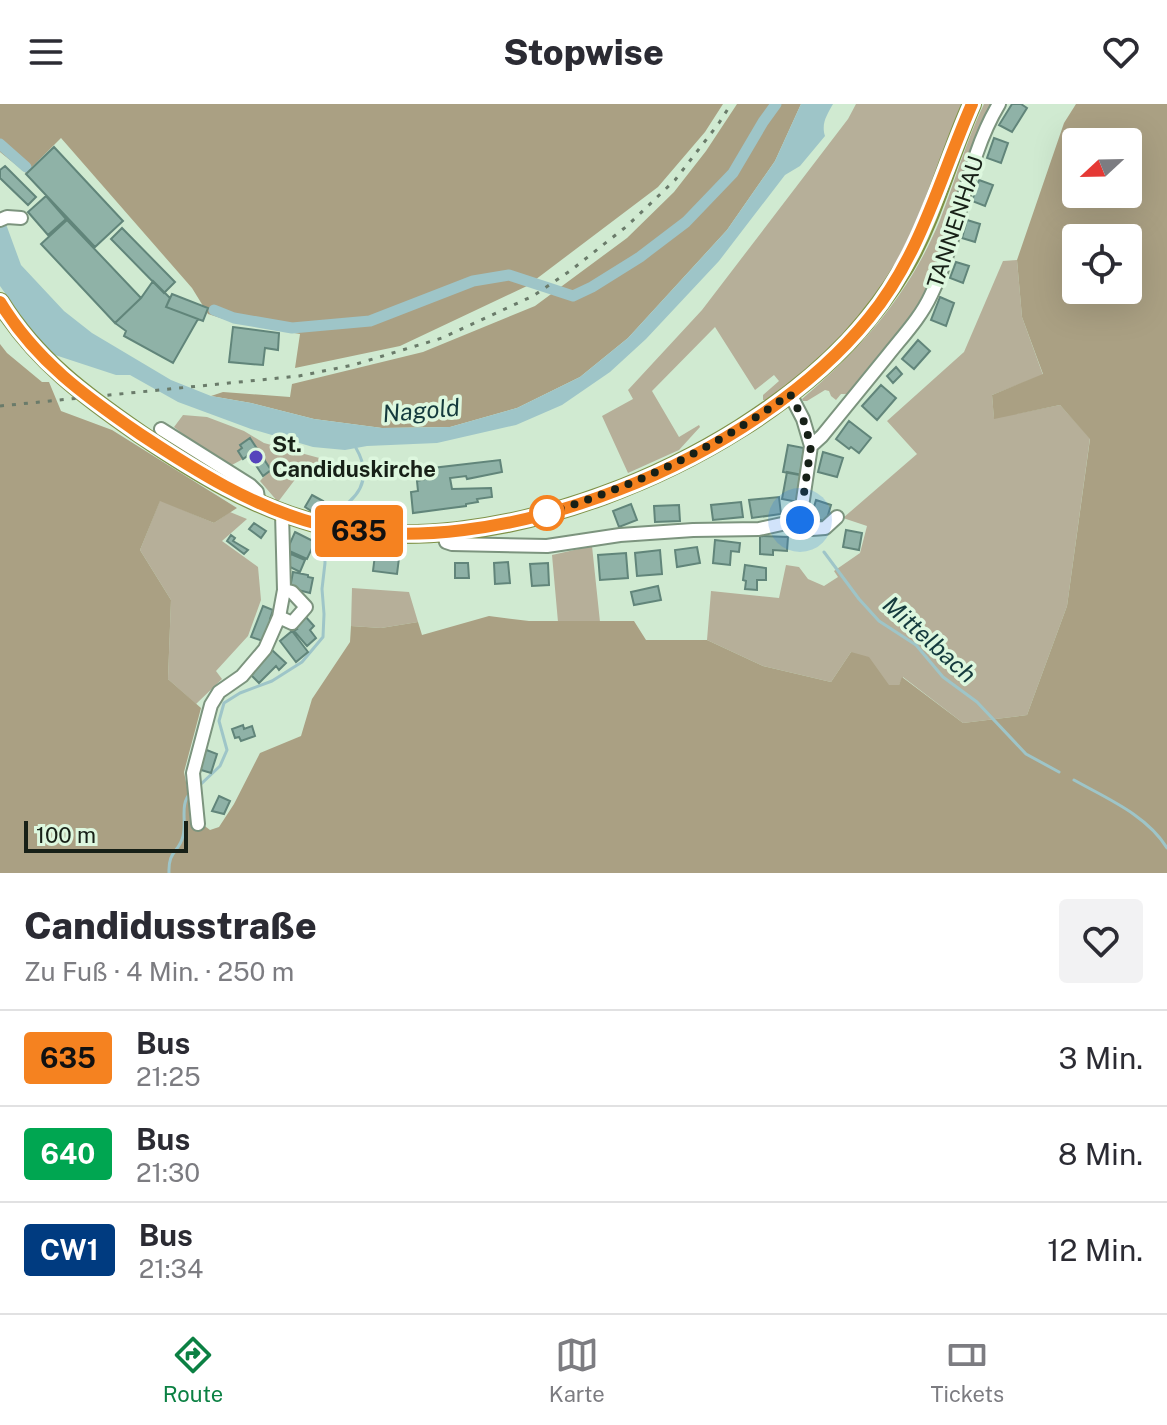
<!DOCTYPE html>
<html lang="de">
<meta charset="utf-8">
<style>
body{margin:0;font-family:"Public Sans",sans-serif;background:#f2f2f3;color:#2b2b33;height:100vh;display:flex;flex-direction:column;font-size:30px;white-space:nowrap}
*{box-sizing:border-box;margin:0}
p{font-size:26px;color:#7c7c81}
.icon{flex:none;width:44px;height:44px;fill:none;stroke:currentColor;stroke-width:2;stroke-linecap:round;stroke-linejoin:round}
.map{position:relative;height:769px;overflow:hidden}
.panel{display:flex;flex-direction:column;background:#fff;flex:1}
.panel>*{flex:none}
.badge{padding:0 16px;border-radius:6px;font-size:28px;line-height:52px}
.needle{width:52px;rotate:248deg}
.fabs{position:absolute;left:1062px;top:24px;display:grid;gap:16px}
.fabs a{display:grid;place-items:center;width:80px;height:80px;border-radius:8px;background:#fff;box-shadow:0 8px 32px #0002;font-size:40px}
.scale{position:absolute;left:24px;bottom:20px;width:164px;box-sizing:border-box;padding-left:8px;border:4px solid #172017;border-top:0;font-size:22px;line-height:28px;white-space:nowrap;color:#172017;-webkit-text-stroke:6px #ddf7de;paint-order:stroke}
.you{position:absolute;width:40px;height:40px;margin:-20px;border:6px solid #fff;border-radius:50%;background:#1a73e8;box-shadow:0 0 0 12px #1a73e833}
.map>.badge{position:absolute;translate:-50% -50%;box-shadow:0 0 0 4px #fff}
.round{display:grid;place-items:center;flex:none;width:84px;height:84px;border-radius:8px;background:#f2f2f3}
.head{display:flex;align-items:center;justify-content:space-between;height:136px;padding:0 24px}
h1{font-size:38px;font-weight:800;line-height:60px}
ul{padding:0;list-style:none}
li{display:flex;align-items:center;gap:24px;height:96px;padding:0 24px;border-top:2px solid #e1e1e2}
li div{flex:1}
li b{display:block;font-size:30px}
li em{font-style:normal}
li .badge{min-width:88px;font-weight:700;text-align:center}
header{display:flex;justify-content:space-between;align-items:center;height:104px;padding:0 24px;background:#fff;font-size:36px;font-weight:800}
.menu{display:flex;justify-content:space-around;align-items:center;height:112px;border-top:2px solid #e1e1e2;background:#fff;font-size:22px;color:#7c7c81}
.menu a{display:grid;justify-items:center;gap:4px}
.menu .active{color:#0b8043}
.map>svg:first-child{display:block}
</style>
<header><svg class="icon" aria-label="menu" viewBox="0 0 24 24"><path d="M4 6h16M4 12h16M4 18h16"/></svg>Stopwise<svg class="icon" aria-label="heart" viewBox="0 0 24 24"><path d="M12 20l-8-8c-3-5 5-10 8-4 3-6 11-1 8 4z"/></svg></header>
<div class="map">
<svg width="1167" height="769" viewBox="0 0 1167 769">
<rect width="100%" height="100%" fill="#d0ead1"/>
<path fill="#b6af99" d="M856,0H965L922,114L901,157L877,193L830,248L772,296H763V291L779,277L774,271L755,286L715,223L652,287L679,333L699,321L700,323L679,346L628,369L602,312L633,295L628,286L702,206L848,15Z
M984,0H992L936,168L924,196L910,217L847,290H841L836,296L831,292L829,287L825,286L807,297H803L802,295C862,244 910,189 940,116C955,77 966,37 984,0Z
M1017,156L1022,213L1043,271L992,291L994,314L1060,301L1090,334L1067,502L1027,611L963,619L903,573L899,581L889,582L851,548L831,578L763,562L707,536L711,487L779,494L786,461L799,463L808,475L824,482L838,473L834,467L860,449L867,422L843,414L917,350L887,317L964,248L1003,157Z
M183,311L207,313L244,327L264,339L323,355L311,370L303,365L278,398L260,377L271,365L250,334L240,341L242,344L238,347L243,355L230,362L193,338L174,323Z
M160,396L214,419L230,408L247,415L222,437L258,463L261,496L248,532L216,567L222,575L196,600L168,575L171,496L140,446Z
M592,442L600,518H558L552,451Z
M352,484L409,488L418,518L381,524L351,522Z"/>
<path fill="#aaa083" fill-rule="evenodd" d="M0,0H723L705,28L658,83L527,182L400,242L295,264L300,230L236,219L208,210L192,184L61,34L26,69L0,48Z
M737,0H801L775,57L727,126L628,234L580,273L517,304L450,323L382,324L314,315L251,299L211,292L223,288L290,293L292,280L423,248L535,202L627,134L674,88L706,47Z
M1076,0H1167V769H0V240L7,249L42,278H49L61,307L112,326L237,404L214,419L160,397L140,446L171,496L168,575L201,604L184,668L194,718L202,720L210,726L219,723L234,700L260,649L301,632L312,595L350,538L351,522L381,524L418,518L422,531L489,512L529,517H634L646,536H707L763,562L831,578L851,548L869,553L889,581H899L902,573L963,619L1027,611L1067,502L1090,335L1060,301L994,315L992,291L1043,270L1022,213L1017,156L1064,19ZM1076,38H1128V90H1076ZM1076,134H1128V186H1076Z"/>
<path fill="#9ec5c8" d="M801,0H833C827,11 821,19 825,32L800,62L785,71L719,157L646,235L610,268L562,301L516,321L437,339L367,342L345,346L313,343L251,325L178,298L130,271H116L52,250L34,230L0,182V108L3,112L21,161L64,207L92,229L171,276L211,292L251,299L314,315L382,324L450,323L517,304L580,273L628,234L727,126L775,57Z"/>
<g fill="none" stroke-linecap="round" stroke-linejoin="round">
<path stroke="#9ec5c8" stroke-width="3" d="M332,418C336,408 341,405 349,398C367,382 367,363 356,344
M824,448L859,495L879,517L916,541L943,573L977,598L1026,650L1059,668
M1074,676C1106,694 1147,711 1167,744
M200,681L220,662L227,646L219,617L224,599L240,589L272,577L302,558L323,533L324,510L322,485L325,459L324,437L328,429
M169,769C168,746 179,749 183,732C187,716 179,701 191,688"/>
<path stroke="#9ec5c8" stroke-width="11" d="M0,40L26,63
M214,206L234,214L292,224L370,217L473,177L509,171L573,192L592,183L640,153L686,118L733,69L763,18L776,0"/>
</g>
<path fill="#8fb2a7" stroke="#61857a" stroke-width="2" d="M1012,0H1021L1027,4L1012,28L999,21Z
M994,34L1008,39L1001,59L987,54Z
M54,43L123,117L95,143L26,70Z
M5,62L36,93L28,101L0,74V66Z
M979,76L993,81L985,102L972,97Z
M46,92L66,115L48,131L28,108Z
M67,116L141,194L115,219L41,140Z
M967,116L980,120L975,138L962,134Z
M122,124L175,178L164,189L111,135Z
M956,158L969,162L963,179L950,174Z
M153,177L170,194L166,203L198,215L173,259L124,232L126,227L115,219L141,194Z
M172,190L208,204L203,217L166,203Z
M940,193L954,199L946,222L931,216Z
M233,223L279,229L278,246L265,244L263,261L229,258Z
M918,236L930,247L914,265L902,255Z
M896,263L902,270L893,279L887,272Z
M881,281L896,294L877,316L862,302Z
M849,317L871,334L859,349L851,343L849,345L836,335Z
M250,334L271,366L263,372L249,351L243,355L238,347L242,344L240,341Z
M788,341L804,344L800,371L783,368Z
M823,348L843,354L837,373L818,368Z
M500,356L502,368L467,375L466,372L450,374L452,385L491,384L492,393L477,395L478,398L466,400V402L413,409L411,388L418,387L417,377L425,375L424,365Z
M787,368L803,371L798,398L782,395Z
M312,391L323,397L316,410L305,403Z
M779,393L781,410L752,414L749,396Z
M816,396L831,401L826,418L811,413Z
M741,398L743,413L713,416L711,401Z
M386,399L399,402L394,422L381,418Z
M631,400L637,416L619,423L613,407Z
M679,401L680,417L655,418L654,402Z
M363,405L379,406L377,419L361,417Z
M254,419L266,427L261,434L249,425Z
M846,426L862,429L859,446L843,443Z
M295,428L315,438L307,455L287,446Z
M231,431L235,434L233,437L248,446L244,450L227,437Z
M760,432L788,433L787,447L773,446V451L760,450Z
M715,436L740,439L739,448L731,447L730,461L713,459Z
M331,438L348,440L346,453L330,450Z
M376,443L400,446L397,470L373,467Z
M697,443L700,459L677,463L675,446Z
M660,446L662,470L637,472L635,449Z
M626,449L628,474L600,476L598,451Z
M291,450L305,456L300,468L286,461Z
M508,458L510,479L495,480L494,459Z
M455,459H468L469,474H455Z
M548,459L549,481L532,482L530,460Z
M745,461L766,464V476H757V486L745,485L746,477L743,476Z
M293,468L308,471V473L313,474L310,489L290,484Z
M658,482L661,496L634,501L631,488Z
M263,502L273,506L270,515L274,517L266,538L251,533Z
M305,512L314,522L310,526L316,534L307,542L294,527L297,525L294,522Z
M292,527L308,548L296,558L280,537Z
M272,546L286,559L279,566L276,562L259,579L249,569Z
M243,621L244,625L252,622L255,632L241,637L239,633L235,634L232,625Z
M204,645L217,650L211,669L198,665Z
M219,692L230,697L224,710L212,707Z"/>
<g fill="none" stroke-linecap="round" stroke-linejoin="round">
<defs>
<path id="minor" d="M0,116L7,113L21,114
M790,290L803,315L811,342L800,416
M161,325L250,381L257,388L259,400
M811,342L822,332C844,305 866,278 888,251C903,232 921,213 931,191C961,130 964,58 999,0
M443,428L446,438L452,440L547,442L620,431L693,426L759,425L800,416L812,425L825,424L837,413
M279,513L292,519L306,503L292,488L284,486
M198,720L193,669L211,601L219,588L242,572L265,545L279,513L284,486L282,409"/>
<path id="major" d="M0,198C36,256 85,292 140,330C196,368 253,403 318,420C489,463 731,362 849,237C870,214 889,189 905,162C934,112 948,53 972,0"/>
</defs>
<use href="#minor" stroke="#7c947e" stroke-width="16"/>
<use href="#major" stroke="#7f9146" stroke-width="20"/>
<use href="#minor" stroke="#fff" stroke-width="12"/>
<use href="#major" stroke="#d4e2a0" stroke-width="16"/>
<path stroke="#6a7b6a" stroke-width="3" stroke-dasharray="4 8" stroke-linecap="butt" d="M0,302L299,272L353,261L442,234L533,192L570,167L627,122L675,76L719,19L731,0"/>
</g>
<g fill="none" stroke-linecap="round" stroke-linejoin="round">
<defs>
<path id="line" d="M0,198C36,257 85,292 140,330C196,367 253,403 318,420C497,464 756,354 869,214C921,151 940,73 972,0"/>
</defs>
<use href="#line" stroke="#fff" stroke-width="18"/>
<use href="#line" stroke="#f58220" stroke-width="12"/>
<path stroke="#172017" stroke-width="8" stroke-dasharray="0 14.4" d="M547,409C638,381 713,345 790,290L803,315L811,342L800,416"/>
</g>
<circle fill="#5544bc" stroke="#ddf7de" stroke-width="3" cx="256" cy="353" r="8"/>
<circle fill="#fff" stroke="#f58220" stroke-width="4" cx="547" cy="409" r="16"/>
<g text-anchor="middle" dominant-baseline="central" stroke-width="7" stroke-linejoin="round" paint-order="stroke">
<g font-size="22" fill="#172017" stroke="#ddf7de">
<text transform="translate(955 118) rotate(-72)">TANNENHAU</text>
</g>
<g font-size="22" font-weight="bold" fill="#172017" stroke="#ddf7de" text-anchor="start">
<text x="272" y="340">St.<tspan x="272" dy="25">Candiduskirche</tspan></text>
</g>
<g font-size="24" font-style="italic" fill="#143a3d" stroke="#ddf7de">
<text transform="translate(421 306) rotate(-5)">Nagold</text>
<text transform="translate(930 535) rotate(42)">Mittelbach</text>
</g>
</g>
</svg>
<div class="fabs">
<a><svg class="needle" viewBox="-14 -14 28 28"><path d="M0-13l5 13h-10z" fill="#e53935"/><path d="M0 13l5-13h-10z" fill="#7c7c81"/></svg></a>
<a><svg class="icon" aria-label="locate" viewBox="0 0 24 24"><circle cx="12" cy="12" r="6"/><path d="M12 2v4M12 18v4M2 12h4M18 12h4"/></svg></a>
</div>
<div class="scale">100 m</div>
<div class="you" style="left:800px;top:416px"></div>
<b class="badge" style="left:359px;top:427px;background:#f58220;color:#111">635</b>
</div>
<section class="panel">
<div class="head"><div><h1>Candidusstraße</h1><p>Zu Fuß · 4 Min. · 250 m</p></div><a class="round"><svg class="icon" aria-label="heart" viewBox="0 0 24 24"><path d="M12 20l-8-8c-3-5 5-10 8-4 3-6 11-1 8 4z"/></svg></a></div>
<ul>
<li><span class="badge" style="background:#f58220;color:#111">635</span><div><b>Bus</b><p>21:25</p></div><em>3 Min.</em></li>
<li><span class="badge" style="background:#00a651;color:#fff">640</span><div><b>Bus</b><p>21:30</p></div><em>8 Min.</em></li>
<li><span class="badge" style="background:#003b80;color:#fff">CW1</span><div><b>Bus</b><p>21:34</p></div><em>12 Min.</em></li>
</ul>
</section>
<nav class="menu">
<a class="active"><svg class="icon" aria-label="directions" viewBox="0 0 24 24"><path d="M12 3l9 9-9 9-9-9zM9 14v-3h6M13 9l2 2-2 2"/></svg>Route</a>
<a><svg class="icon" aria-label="map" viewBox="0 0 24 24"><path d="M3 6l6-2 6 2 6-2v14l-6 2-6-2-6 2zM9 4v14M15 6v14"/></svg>Karte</a>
<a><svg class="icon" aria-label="tickets" viewBox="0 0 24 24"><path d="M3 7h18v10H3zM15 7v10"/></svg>Tickets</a>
</nav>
